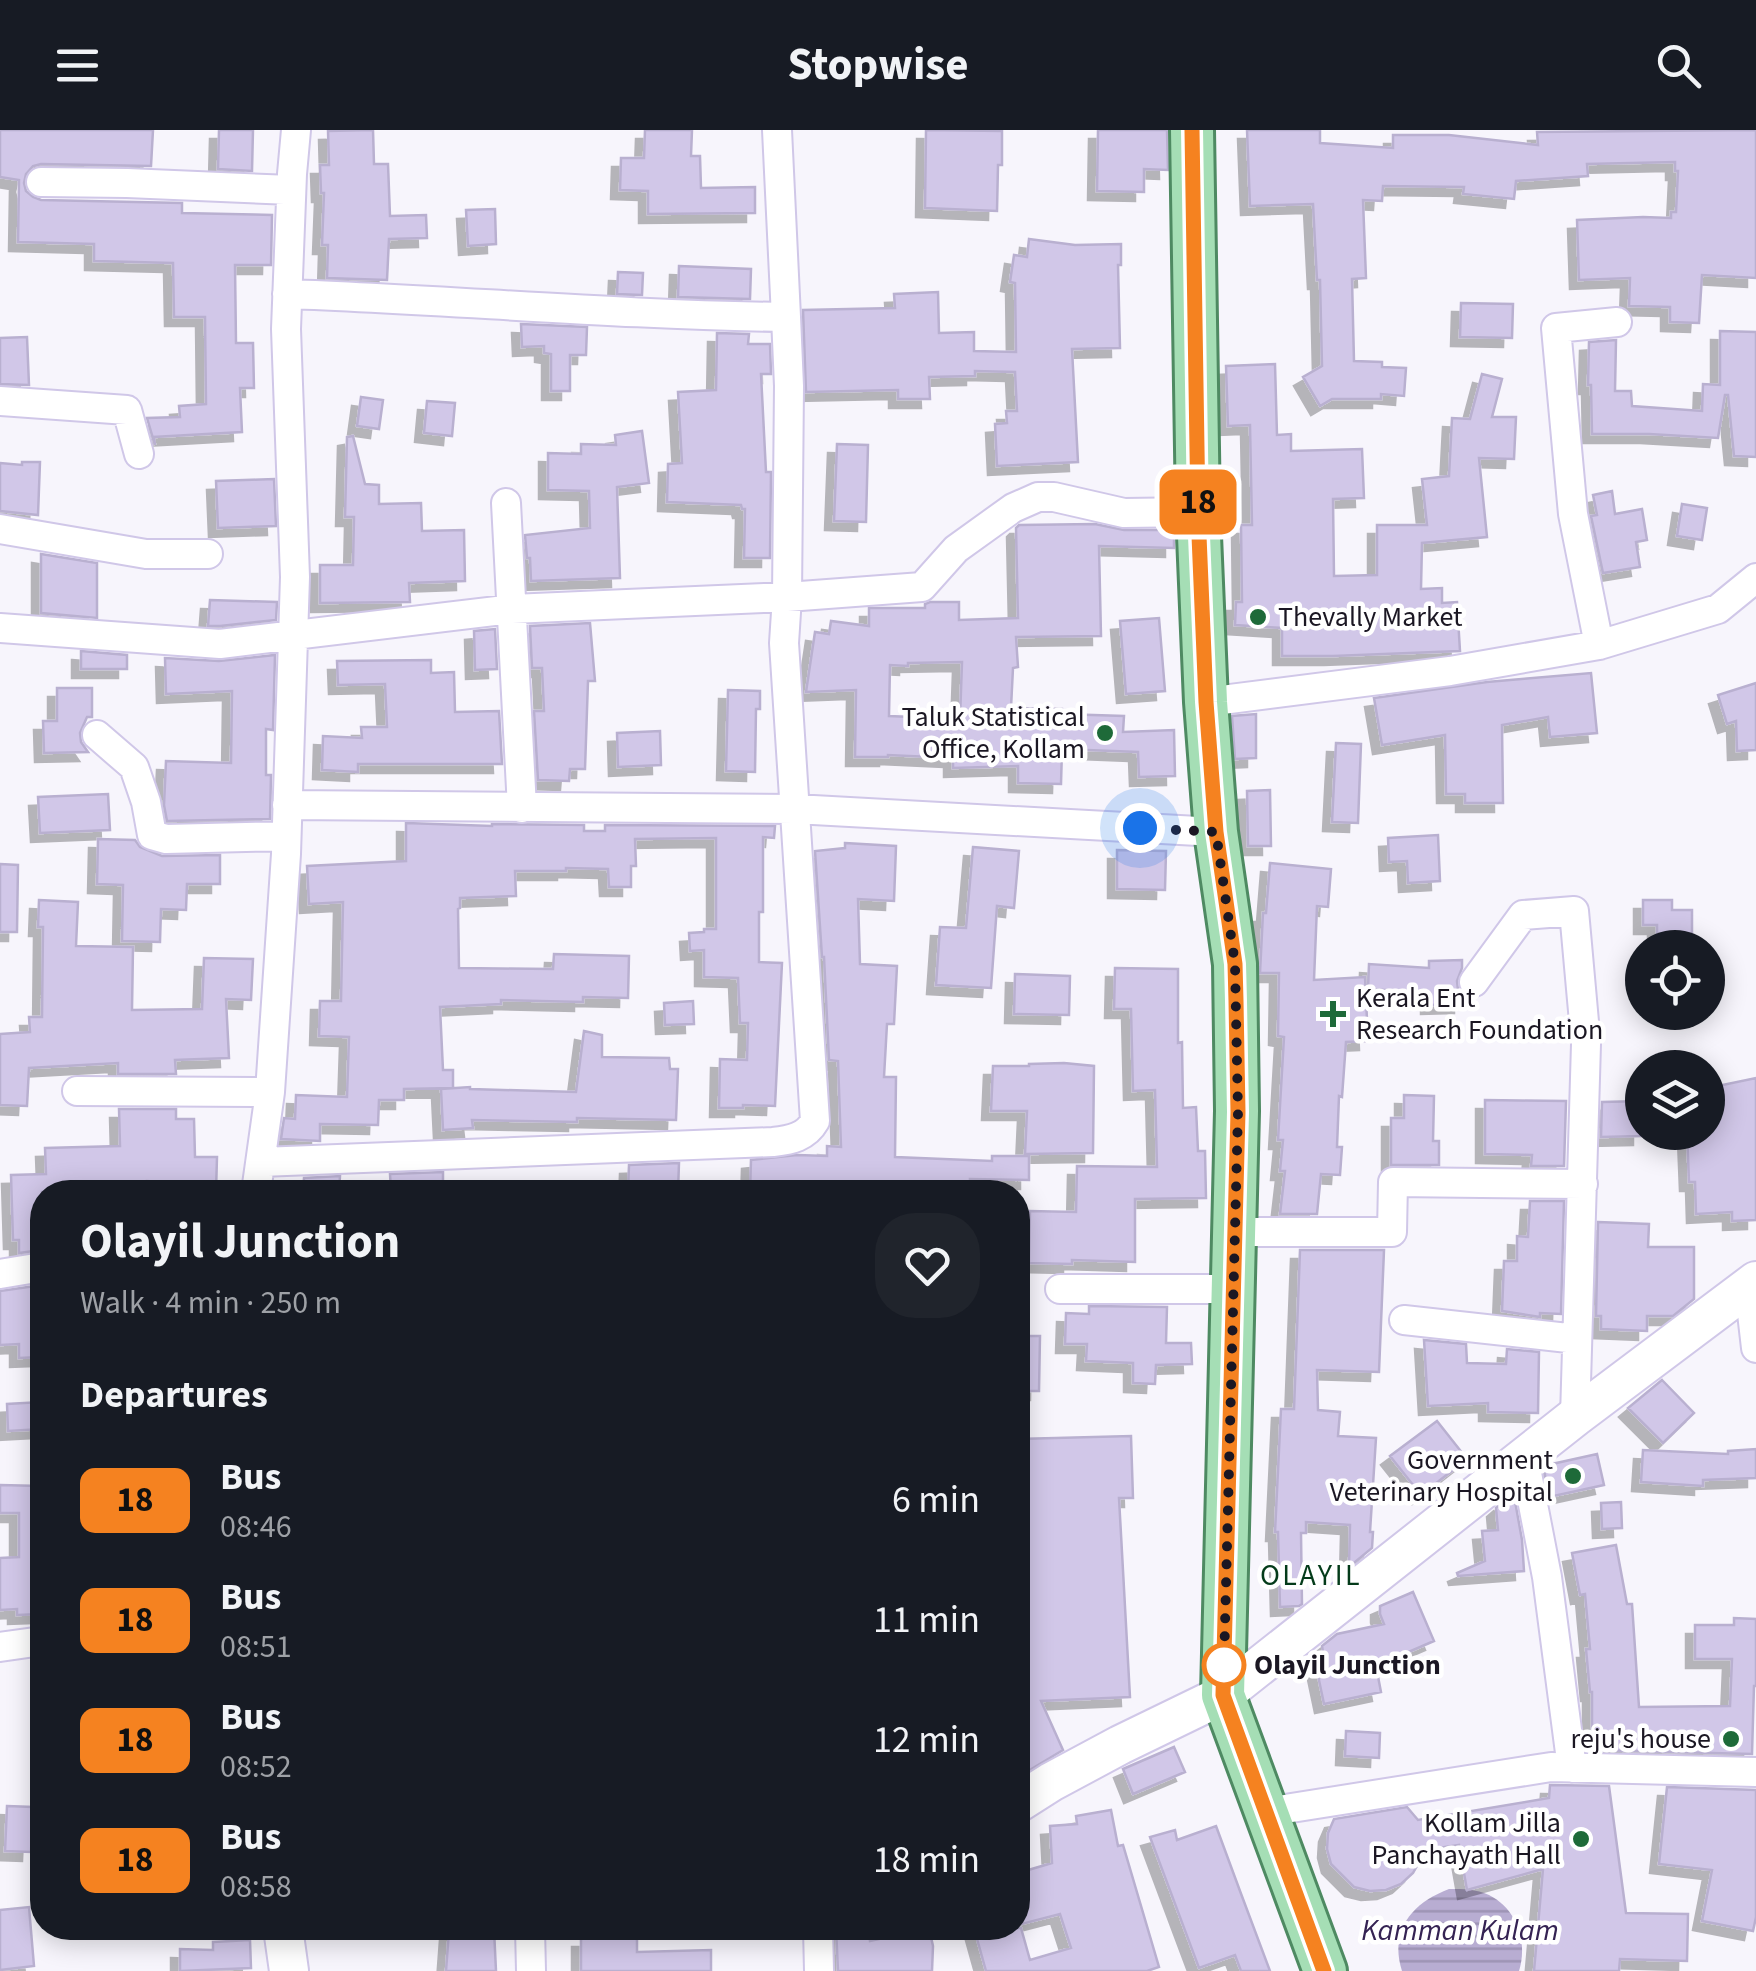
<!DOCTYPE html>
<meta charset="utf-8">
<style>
body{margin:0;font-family:"Source Sans 3",sans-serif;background:#20242c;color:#f1f3f6;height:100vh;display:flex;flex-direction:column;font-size:38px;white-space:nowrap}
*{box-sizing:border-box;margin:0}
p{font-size:32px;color:#9ea1a6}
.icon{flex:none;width:55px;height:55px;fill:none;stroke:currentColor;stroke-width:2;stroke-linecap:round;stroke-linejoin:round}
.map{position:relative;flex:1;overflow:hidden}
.panel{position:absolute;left:30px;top:1050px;width:1000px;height:760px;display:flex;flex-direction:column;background:#171b24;border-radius:40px;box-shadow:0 5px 25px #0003}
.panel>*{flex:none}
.badge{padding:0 20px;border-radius:15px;font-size:35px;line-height:65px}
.tools{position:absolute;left:1625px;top:800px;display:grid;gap:20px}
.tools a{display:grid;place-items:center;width:100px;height:100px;border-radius:50%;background:#171b24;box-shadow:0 5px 25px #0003;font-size:50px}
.you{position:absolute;width:50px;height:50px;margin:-25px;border:8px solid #fff;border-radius:50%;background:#1a73e8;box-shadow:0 0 0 15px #1a73e833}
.map>.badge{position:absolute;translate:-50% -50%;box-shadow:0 0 0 5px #fff}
h2{padding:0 50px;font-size:38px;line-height:90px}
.round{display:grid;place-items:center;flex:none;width:105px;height:105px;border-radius:40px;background:#20242c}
.overview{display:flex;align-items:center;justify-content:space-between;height:170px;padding:0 50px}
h1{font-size:48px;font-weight:700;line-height:75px}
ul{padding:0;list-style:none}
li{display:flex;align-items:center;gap:30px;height:120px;padding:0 50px}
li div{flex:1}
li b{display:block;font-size:38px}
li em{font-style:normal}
li .badge{min-width:110px;font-weight:700;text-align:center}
header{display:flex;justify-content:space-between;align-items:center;height:130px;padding:0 50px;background:#171b24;font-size:45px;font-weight:700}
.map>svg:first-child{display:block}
</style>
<header><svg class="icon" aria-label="menu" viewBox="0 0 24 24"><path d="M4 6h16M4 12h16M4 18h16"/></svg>Stopwise<svg class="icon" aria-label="search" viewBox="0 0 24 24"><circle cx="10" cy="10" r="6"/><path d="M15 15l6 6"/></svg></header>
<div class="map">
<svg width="1756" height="1841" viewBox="0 0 1756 1841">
<defs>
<pattern id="water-rules" width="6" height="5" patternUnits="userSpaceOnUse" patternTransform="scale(2.5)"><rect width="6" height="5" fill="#b8add2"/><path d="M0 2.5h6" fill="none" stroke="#9e94b4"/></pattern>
<filter id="shadow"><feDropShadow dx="-9" dy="9" stdDeviation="0" flood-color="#0004"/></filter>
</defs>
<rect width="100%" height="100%" fill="#f7f5fc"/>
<path fill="url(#water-rules)" d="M1449,1759C1463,1759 1476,1759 1489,1765C1517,1779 1528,1812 1519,1841H1402C1389,1800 1412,1773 1449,1759Z"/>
<path fill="#d1c7e8" stroke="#b9b0d0" stroke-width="2.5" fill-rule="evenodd" filter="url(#shadow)" d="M0,0H153L151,36L41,34L33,36L26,44L24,53L26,61L33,67L41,70L182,73V83L272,85L271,135H235L236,213H253L254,258H240L242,302L154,307L155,315L147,288L180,287L179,276L206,274L205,187H174L173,133L94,131V114L18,112L19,50L0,47Z
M219,0H253L252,41L218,39Z
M373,0L374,34H388L390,86L426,85L427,108L389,109L387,150L327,148L328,115H322L324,63H321L320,35H329L328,1Z
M645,0H692L691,26H700L701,58L755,57V83L648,84V61L620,60L621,28H644Z
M926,0L1002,1V35H998L997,81L925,78Z
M1098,0H1167L1168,40L1144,39V62L1097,61Z
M1247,0H1320V13L1393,18V5H1449L1538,15L1537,2L1756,0V148L1702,145L1699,193L1670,192V177L1629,176L1630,148L1579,150L1577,90L1643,87L1671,88V82H1676L1678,41H1675V32L1587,34L1588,46L1516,51L1514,69L1463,64L1464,57L1383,56L1382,71L1363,70L1366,148L1352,149L1354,231L1382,232V237L1406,238L1404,266L1381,264V269H1332L1320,276L1303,247L1322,236L1320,150H1317L1313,74L1250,76Z
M495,79L496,114L468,116L466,80Z
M1029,109L1075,115L1121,114V135H1118L1120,218L1072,219L1078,332L997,336L995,294L1007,293L1006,281H1017L1015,242L975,241V246L929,247L930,269H898V260L806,262L803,180L895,178L894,164L938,162L939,203L974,202V221L1016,222L1015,153L1010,152L1014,125L1027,127Z
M679,136L751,139L750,169L678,167Z
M618,142L643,143L642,165L617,164Z
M1461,173L1513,174L1512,208L1460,207Z
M521,194L587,197L586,225H570V261H551V224L544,223V216L522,217Z
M1720,201L1756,202V327L1734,326L1728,265H1725L1718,308L1649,304H1592L1591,255H1588L1589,212L1616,210L1615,261H1631L1632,276L1702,281L1703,254L1720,255Z
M717,203L749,204L748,214H770L771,244H761L766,342H771L770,428H744L745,379H742L741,375L667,372L668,334L682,333L678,262L716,260Z
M27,207L29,255L0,254V208Z
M1275,234L1277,305L1291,304V321L1362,319L1364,368L1333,369L1334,446L1377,445V395H1427L1422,349L1449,346L1452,288L1470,289L1482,244L1502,249L1492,287H1516L1514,329L1479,328L1487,407L1422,413L1421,459L1442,458V473L1457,472L1460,521L1333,526H1282V498L1235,495L1236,472H1242L1241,395H1252L1250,295L1228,296L1226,236Z
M361,267L383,270L379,299L357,296Z
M427,271L455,273L452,306L424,303Z
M642,301L649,353L617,357L620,448L531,451L530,428H527L525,405L590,398L589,361L548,360V323L581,324V314L616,315L615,305Z
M353,306L365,354L379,355V374L421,373L422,401L464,400L465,451L409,453L410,472L320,473V435H353L354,387H345L347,307Z
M837,314L868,315L866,392L834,391Z
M22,332H40L38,385L0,381V333L22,335Z
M274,349L276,396L218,398L216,351Z
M1612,361L1615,384L1642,379L1647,410L1636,412L1640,437L1603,443L1591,386L1597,385L1593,365Z
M1682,374L1707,378L1702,410L1677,406Z
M1095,394L1124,400H1174V418L1099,416L1101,506L1016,507L1018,537L1013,538L1011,578L1062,579V584L1124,586L1123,602L1174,600L1175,646L1139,647L1138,622L1062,619L1061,654L1018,653V636L953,638V628L888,625V627H855L856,560L806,562L815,502L829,504L831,491L869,496V478H925V474L930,472H959V490L1018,488L1016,398L1019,395ZM962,532L960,589L889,586L890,535L908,536V533Z
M41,424L97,433V488L41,483Z
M210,470L277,472L276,490L220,496H208Z
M1159,488L1165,561L1126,564L1120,491Z
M590,493L595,551H588L585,639H570L569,651L538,650L534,581H544L542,538H532L530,496Z
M495,499L497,539L475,540L474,501Z
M81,521L127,525V539H81Z
M275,525L273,600L266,599V645H271L270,689L167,691L164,675L166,631L231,633L232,561L166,564L165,528L219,531Z
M431,530V543L454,542L455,582L499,581L502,634H358V642L322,640L323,606L362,608L361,597H387L385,554L338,555L337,531Z
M1591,543L1597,603L1550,607L1548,587L1502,595L1503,673H1465V664H1446L1445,605L1382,615L1374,568L1487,552Z
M1756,553V620L1737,621L1736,591L1727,594L1718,565Z
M57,558H92V587H87L80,603L81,612L88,622L44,623L43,591H57Z
M728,560L760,561V579H756L755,642L726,641Z
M1256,584V628L1235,629L1232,586Z
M660,601L661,635L618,637L617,603Z
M1336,613L1361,614L1358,693L1332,692Z
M1270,660L1271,716H1248L1247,661Z
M108,664L110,700L40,703L38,667Z
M406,693L492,696V694L584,695V701H605V695L775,696L774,708L763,707V782H759V832L782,833L775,976L743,975V978H719L720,929L747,930L748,893H740L738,848L704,847V820L690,821L689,803L704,802V799H716V708L635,709L636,736H631V757H609L608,739L566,738V741H515L516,766L460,768V778L458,779L459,838L553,839L554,824L629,826L628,868L583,867V872L501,870V874L440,877L443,940H453V958L404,959V970H379L378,995L320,994V1011L281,1009L284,988L295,989L296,965L347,967L349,907L319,906L320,871H341L343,772L309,774L307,736L406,731Z
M1438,705L1440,751L1408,753L1407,731L1389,732L1388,708Z
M98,709L135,710L140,717L162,726L220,725V754H187L186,780L161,779L160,812L122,811L123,755L97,754Z
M845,713L896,716L894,771L858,769L860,834L897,836L894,894H887L884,947H896L895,1027L992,1031V1026H1029V1050L970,1049V1062H918V1060L876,1058V1062H750L751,1030L797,1025L827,1026V1016L841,1017L838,931L829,930L824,827H822L815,721L845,718Z
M973,717L1019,721L1014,778L997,776L991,858L936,855L940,797L966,798Z
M1117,720L1166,721L1165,760L1117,759Z
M1270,733L1331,739L1328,777L1317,776L1314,850L1365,847L1368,911L1346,912L1342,967L1339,966L1337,1017H1342L1340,1045L1321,1044L1317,1084H1280L1285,1041H1280L1283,1010H1278L1284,907L1278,906L1279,843H1260L1263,783H1266Z
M0,734L18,735L17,802H0Z
M39,770L78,772L76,816L133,817L132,880L202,879L204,828L253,829L251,870L226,869L229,928L175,930L176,944H118V933L29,938L27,976L0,975V904L30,902L29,887H42L43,797H38Z
M1643,770H1672V780H1692V807H1657V795H1643Z
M1462,830V838L1457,851L1458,860L1463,866V874L1430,875V863L1368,859L1369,834L1429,838V831Z
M1115,838L1178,839V913L1182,912L1183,978L1196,977L1198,1021H1205L1206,1068L1135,1069V1132L1072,1130V1134L1029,1133L1030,1081L1076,1082L1077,1036L1157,1037L1155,960L1133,961L1131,879H1114Z
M1015,844L1070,846L1069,885L1014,884Z
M693,871L694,894L665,895L664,873Z
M584,901L602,905V927L669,928L670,939H678L676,990L577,988V992L472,990L473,998L443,1000L441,959L470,957V959L576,962Z
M1064,933L1094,936L1093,1023L1025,1024L1027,981H991L993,936H1029V934Z
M1756,948V1090L1732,1091V1082L1696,1084L1695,1052H1689L1687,1002H1708V958Z
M1404,965L1434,966L1433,1011H1439V1035H1391V988H1404Z
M1485,970L1566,971L1564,1036H1531L1532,1025L1485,1024Z
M1642,971V1006L1601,1007L1602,972Z
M119,979H176V989H194L195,1027H217L216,1062H183V1053L147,1051V1062H42L41,1120L19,1123V1110H13L11,1045L46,1044L45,1018L120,1016Z
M679,1033L678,1062H628L629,1035Z
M443,1042V1059L391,1061L390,1044Z
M340,1046L339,1062H303L304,1048Z
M1530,1071H1564L1561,1184L1540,1183V1187L1502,1181L1504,1131H1517V1106L1528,1107Z
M1598,1092L1649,1094L1648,1117H1694V1169L1673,1186H1647V1201L1601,1199V1186H1596Z
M1300,1120H1384L1379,1242L1317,1240L1318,1280L1340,1282L1338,1306L1376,1308L1370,1402H1373L1372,1418L1349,1437L1350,1395L1306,1392V1403H1301L1302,1474L1299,1476L1280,1477L1278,1402H1275L1281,1279H1294Z
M42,1155V1227L19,1228V1214L0,1215V1161Z
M1089,1176L1167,1177L1166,1213H1191L1192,1234L1156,1235L1155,1254L1133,1253V1233L1086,1231L1087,1214H1065L1066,1183L1089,1184Z
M1018,1206H1040L1039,1261H1018Z
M1424,1210L1466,1214L1467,1233L1506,1234L1507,1219L1539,1222L1538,1283L1488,1282V1273L1428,1276Z
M1662,1250L1694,1283L1663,1313L1628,1278Z
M41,1272L42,1299L8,1301L7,1274Z
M1437,1291L1467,1329L1421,1365L1390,1326Z
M1131,1306L1133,1368H1119L1130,1567L1041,1571L1063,1620L1018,1647V1309Z
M1756,1319V1348L1703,1350V1356L1641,1352L1643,1320L1728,1324V1321Z
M1597,1324L1604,1355L1549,1367L1544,1340L1552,1334Z
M0,1355L41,1356L42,1484L17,1485V1479L0,1480V1428L19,1427V1383H0Z
M1515,1371L1522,1410L1524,1441L1458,1446L1457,1443L1485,1431L1482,1401L1498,1400L1496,1378L1503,1372Z
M1621,1372L1622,1398L1602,1399L1601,1373Z
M1616,1415L1627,1474H1632L1639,1577L1730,1576L1732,1529H1695V1495H1734V1488L1756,1489V1556H1754L1752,1624L1592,1620V1562H1590L1586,1519H1590L1585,1464L1580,1465L1572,1423Z
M1413,1462L1434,1511L1376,1536L1381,1562L1324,1574L1316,1536L1325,1534L1322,1516L1337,1504L1384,1494L1380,1484V1476Z
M1346,1601L1380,1603L1379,1628L1345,1626Z
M1174,1617L1185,1642L1133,1664L1123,1639Z
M1550,1655L1609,1656L1626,1783L1688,1784L1687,1831L1620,1829L1619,1841H1534L1543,1739L1467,1760L1459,1715L1426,1720L1413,1743L1401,1754L1386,1760L1370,1761L1354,1757L1331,1734L1327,1719L1328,1703L1334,1689L1407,1677L1418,1690L1549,1668Z
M1667,1657L1756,1660V1787L1753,1801L1702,1791L1712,1740L1659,1734Z
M7,1676L33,1677L31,1722L5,1721Z
M1111,1680L1118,1716L1123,1715L1159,1837L1147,1841H986L974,1798H1021L1030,1830L1071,1818L1060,1784L1018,1795V1743L1052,1733L1050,1696L1077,1694L1076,1686Z
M1216,1696L1240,1761L1270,1841H1241L1235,1825L1199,1838L1150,1707L1175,1700L1177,1710Z
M29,1777L34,1836L0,1840V1780Z
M836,1798H868L870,1811L929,1798L933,1816L932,1841H838Z
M494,1799L496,1841H446L449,1801Z
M581,1808H637V1822L711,1820V1841H581Z
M250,1810L251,1838L180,1841V1819L213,1820V1812Z"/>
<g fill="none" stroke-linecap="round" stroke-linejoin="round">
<defs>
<path id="street" d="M777,0L786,187
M41,52L127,53L291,60
M0,271L127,280L139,324
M506,373L522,678
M0,399L146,424H208
M0,498L220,514L512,479L787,467L922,457L956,419L1013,378L1038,367H1054L1124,383L1198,382
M1599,515L1573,384L1556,198L1617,192
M1206,572L1450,541L1599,515L1718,479L1756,448
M97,605L134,637L146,672L152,705L166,709L286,706
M287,675L795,679L1216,702
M1474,852L1523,785L1574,781L1586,914L1575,1287
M77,961L270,962
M261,1032L773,1012C791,1010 806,1007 815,991L784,513L787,467L789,256L786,187C619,185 453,170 287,164
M256,1062L270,962L286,724L295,447L286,199L292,44L296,0
M1234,1102H1392L1393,1052L1583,1054
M0,1144L42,1137
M1749,1157L1756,1218
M1060,1159H1232
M1404,1190L1577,1209
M1524,1328L1547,1447L1572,1638
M0,1517L42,1511
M1266,1682L1551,1637L1756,1642
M530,1798L531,1841
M818,1798L819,1841"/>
<path id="secondary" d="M1018,1673L1051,1652L1120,1615L1223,1565L1575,1287L1756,1151
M283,1798L289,1841"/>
<path id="primary" d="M1192,0L1198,382L1206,572L1216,702L1235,834L1237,981L1223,1565L1325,1841"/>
</defs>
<use href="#street" stroke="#d0c7e8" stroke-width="32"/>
<use href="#secondary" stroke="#d0c7e8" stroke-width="42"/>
<use href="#primary" stroke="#4e8a62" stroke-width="48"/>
<use href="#street" stroke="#fff" stroke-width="28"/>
<use href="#secondary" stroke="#fff" stroke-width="38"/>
<use href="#primary" stroke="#a5deb5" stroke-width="42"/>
</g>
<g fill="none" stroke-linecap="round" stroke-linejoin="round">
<defs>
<path id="line" d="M1192,0L1198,382L1206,572L1216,702L1235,834L1236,871L1238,982L1223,1565L1324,1841"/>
</defs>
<use href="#line" stroke="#fff" stroke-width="22"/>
<use href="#line" stroke="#f58220" stroke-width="15"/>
<path stroke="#1b1723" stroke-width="10" stroke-dasharray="0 18" d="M1140,698L1216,702L1235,834L1238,982L1224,1535"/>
</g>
<g fill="#1e6a39" stroke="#fff" stroke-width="4">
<circle cx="1258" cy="487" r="10"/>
<circle cx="1105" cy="603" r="10"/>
<path d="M1328 869h10v10h10v10h-10v10h-10v-10h-10v-10h10z"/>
<circle cx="1573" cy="1346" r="10"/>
<circle cx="1731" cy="1609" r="10"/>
<circle cx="1581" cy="1709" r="10"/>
</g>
<circle fill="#fff" stroke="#f58220" stroke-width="5" cx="1224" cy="1535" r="20"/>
<g text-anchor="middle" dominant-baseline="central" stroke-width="9" stroke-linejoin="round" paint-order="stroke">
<g font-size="28" fill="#1b1723" stroke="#fff" text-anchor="end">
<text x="1278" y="487" text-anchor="start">Thevally Market</text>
<text x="1085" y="587">Taluk Statistical<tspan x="1085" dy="32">Office, Kollam</tspan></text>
<text x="1356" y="868" text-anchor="start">Kerala Ent<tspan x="1356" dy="32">Research Foundation</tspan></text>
<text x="1553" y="1330">Government<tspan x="1553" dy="32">Veterinary Hospital</tspan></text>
<text x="1711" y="1609">reju's house</text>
<text x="1561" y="1693">Kollam Jilla<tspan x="1561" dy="32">Panchayath Hall</tspan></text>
</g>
<g font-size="28" font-weight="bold" fill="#1b1723" stroke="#fff" text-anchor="start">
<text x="1254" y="1535">Olayil Junction</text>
</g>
<g font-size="30" letter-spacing="2.5" fill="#043b1a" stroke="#fff">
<text x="1311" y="1445">OLAYIL</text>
</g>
<g font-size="30" font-style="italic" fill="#352353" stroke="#fff">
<text x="1460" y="1800">Kamman Kulam</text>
</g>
</g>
</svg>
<div class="tools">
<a><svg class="icon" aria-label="locate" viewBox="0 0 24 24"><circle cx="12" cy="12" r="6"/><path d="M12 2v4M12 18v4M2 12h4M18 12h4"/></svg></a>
<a><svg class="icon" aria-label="layers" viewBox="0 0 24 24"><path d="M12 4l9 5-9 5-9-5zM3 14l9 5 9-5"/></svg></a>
</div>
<div class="you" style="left:1140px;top:698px"></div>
<b class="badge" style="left:1198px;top:372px;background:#f58220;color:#111">18</b>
<section class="panel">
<div class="overview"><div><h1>Olayil Junction</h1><p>Walk · 4 min · 250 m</p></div><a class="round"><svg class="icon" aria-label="heart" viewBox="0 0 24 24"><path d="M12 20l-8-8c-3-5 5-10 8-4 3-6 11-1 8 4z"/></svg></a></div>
<h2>Departures</h2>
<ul>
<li><span class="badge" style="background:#f58220;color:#111">18</span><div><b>Bus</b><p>08:46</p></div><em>6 min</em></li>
<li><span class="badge" style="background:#f58220;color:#111">18</span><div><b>Bus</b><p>08:51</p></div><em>11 min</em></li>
<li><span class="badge" style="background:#f58220;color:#111">18</span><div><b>Bus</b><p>08:52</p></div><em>12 min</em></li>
<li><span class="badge" style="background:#f58220;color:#111">18</span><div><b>Bus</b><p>08:58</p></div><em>18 min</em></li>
</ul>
</section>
</div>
